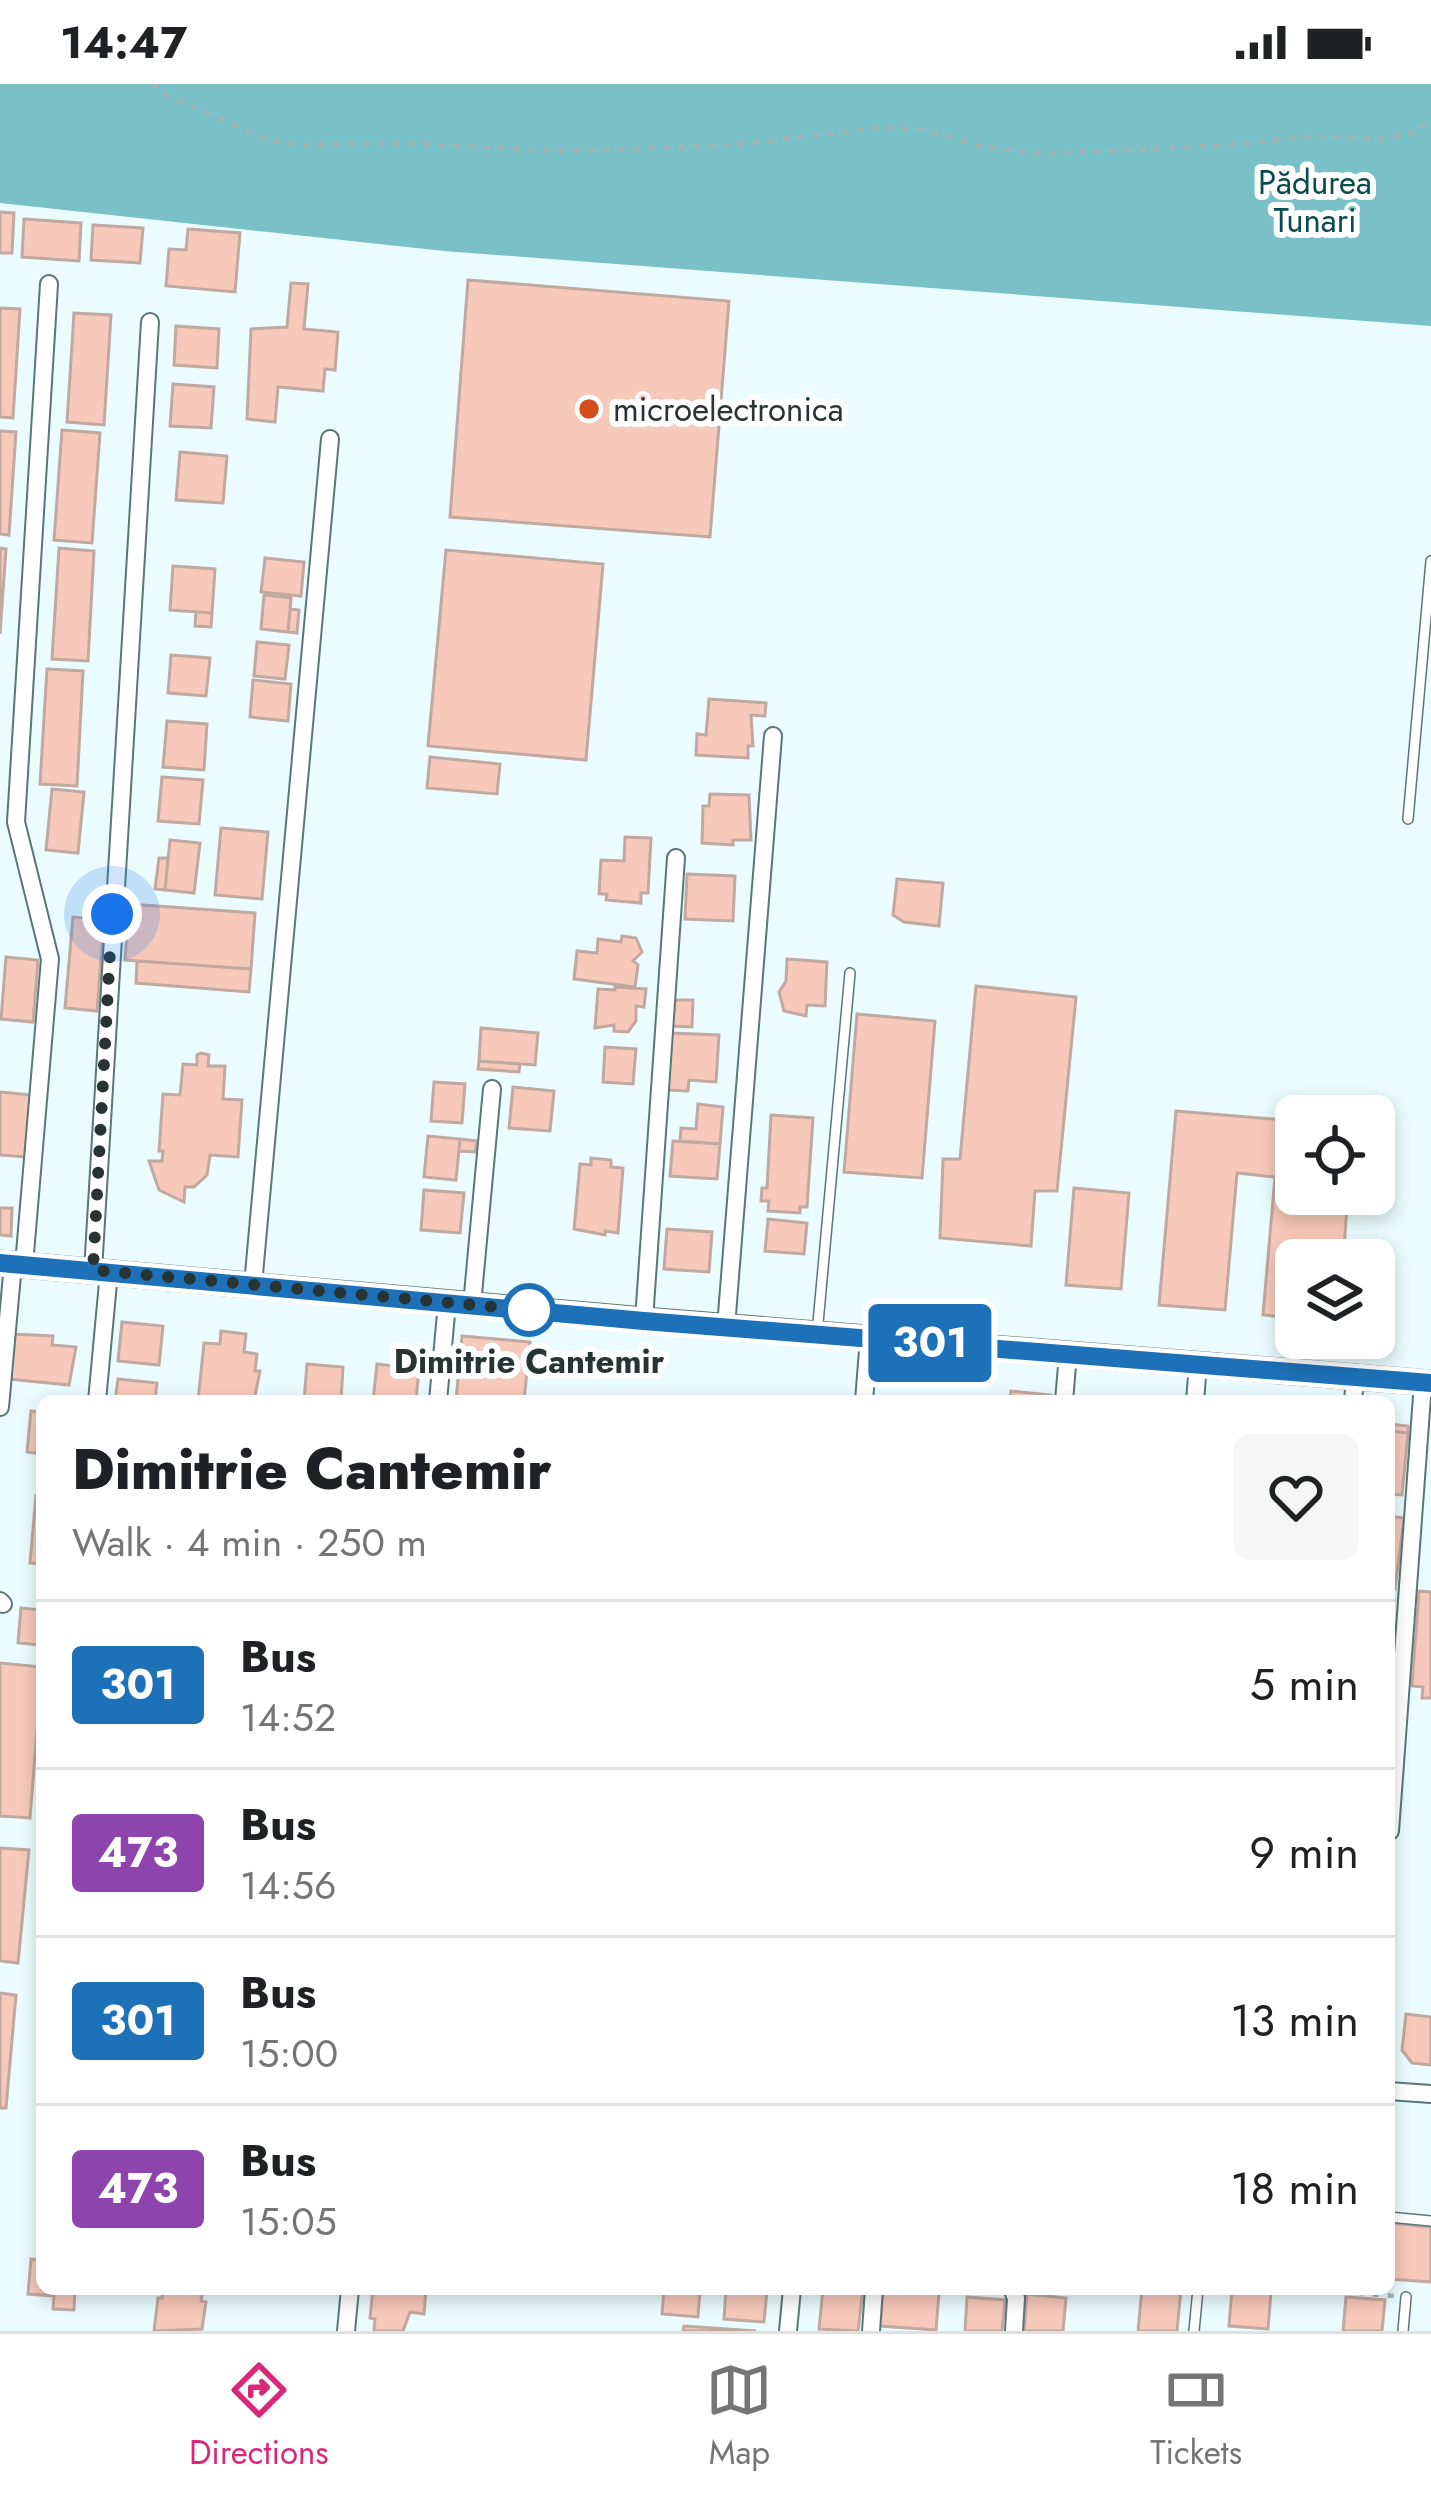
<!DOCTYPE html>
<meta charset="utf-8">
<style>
body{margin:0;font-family:Jost,sans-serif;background:#f6f6f6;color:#202124;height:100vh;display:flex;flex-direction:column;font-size:45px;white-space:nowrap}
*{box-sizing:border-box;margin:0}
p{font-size:39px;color:#757577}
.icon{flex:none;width:66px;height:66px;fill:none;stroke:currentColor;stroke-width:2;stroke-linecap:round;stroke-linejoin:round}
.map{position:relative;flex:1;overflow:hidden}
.details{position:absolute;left:36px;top:1311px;width:1359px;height:900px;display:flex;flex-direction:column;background:#fff;border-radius:18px;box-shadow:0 6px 18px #0003}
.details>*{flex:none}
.badge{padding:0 24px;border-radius:9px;font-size:42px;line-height:78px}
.tools{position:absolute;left:1275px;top:1011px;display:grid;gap:24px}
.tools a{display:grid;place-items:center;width:120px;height:120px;border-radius:18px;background:#fff;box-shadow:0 6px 18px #0003;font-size:60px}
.you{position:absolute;width:60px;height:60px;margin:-30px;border:9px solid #fff;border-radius:50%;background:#1a73e8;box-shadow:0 0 0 18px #1a73e833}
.map>.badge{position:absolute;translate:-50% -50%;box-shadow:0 0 0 6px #fff}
.round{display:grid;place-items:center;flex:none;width:126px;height:126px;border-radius:18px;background:#f6f6f6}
.head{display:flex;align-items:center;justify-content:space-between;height:204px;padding:0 36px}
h1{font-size:57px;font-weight:800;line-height:90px}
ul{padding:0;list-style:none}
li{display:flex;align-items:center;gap:36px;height:168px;padding:0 36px;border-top:3px solid #e0e0e0}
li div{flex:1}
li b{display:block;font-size:45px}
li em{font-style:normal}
li .badge{min-width:132px;font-weight:700;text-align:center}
.status{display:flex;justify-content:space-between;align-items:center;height:84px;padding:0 60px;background:#fff;direction:ltr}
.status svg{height:33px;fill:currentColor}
.tab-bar{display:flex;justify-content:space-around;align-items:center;height:168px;border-top:3px solid #e0e0e0;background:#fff;font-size:33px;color:#757577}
.tab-bar a{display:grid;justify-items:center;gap:6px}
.tab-bar .selected{color:#db2777}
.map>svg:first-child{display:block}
</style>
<div class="status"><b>14:47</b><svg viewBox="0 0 49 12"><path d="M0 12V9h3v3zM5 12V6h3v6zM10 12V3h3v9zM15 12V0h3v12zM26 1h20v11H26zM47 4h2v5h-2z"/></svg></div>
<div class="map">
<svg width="1431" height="2247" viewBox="0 0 1431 2247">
<rect width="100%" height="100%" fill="#eafcfd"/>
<path fill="#7ac0c7" d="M0,0H1431V242L444,167L0,119Z"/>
<path fill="#f7c9ba" stroke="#c1a8a0" stroke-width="3" d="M0,128L14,129L12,169H0Z
M24,135L81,139L79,177L22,173Z
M93,141L143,144L140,179L91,176Z
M188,145L240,149L235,208L166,202L169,165L186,166Z
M468,196L729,217L710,453L450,433Z
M291,199L308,200L304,245L338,248L335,286L325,285L323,307L278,303L275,338L247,335L251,245L287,243Z
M0,224L20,225L13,334L0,333Z
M74,229L111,231L104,341L67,338Z
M176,242L219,245L217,284L174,281Z
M173,300L214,303L211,344L170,342Z
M62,346L100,349L92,459L54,456Z
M0,347L16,348L9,451L0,450Z
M180,368L227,372L223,419L176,416Z
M0,464L6,465L0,550Z
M59,464L94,467L88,577L52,575Z
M446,466L603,480L586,676L428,662Z
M265,474L304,478L301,512L261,508Z
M173,482L215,485L212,529L170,526Z
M264,511L291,514L288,548L261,545Z
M290,525L299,526L297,549L288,548Z
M196,528L212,529L211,543L195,542Z
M257,558L289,561L285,595L254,592Z
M171,571L210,574L206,612L168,609Z
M47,585L83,587L77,702L40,700Z
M253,596L291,600L288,637L250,633Z
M709,615L766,619L765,632L751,631L753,662H748V674L696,671L697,650L706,651Z
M167,637L207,640L204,686L163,683Z
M430,673L500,680L497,710L427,704Z
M162,693L203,696L199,740L158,737Z
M52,705L84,708L78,769L46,766Z
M710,710L749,711L751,756H733V761L702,759L703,722H709Z
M221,744L268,748L262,815L215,811Z
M625,753L651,754L648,809H641V819L606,816L607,810H599L601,776L624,777Z
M170,756L200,759L194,809L165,806Z
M159,774H168L165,806L155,805Z
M687,790L735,792L733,837L685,835Z
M897,795L943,799L939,842L904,838L893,831Z
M129,820L255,829L251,885L125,876Z
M73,833L104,836L97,927L65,924Z
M622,852L636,854L642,868L633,877L638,881L635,903L574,895L577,867L597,869L598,855L621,858Z
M6,873L38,876L33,938L1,935Z
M787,875L827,878L825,922L807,921L806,932L784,927L779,908L786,897Z
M137,877L251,885L249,908L136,899Z
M976,902L1076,913L1057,1107H1035L1031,1162L940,1154L943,1075H960Z
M615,903L646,905L644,923L636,922V937L628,948L614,947V941L595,944L598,905L615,906Z
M671,916H693L692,943L670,942Z
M857,930L935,937L922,1094L844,1088Z
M481,944L538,949L535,981L479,977Z
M670,949L719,951L716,998L689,996L688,1007L667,1006Z
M605,963L636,965L633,1000L603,998Z
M201,969L209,971L208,982H225L223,1015L242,1016L238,1073L210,1071L207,1091L194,1103H185L184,1118L159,1106L149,1077H162L163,1067H159L163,1010L180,1011L183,980L197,981V971Z
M479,977L520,980L519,988L478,985Z
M434,998L465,1000L462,1039L431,1037Z
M513,1003L554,1007L550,1047L509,1044Z
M0,1008L32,1011L26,1073L0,1071Z
M698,1020L723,1023L720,1060L680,1057L681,1044L696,1045Z
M1176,1027L1296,1037V1110H1348L1343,1176H1296V1234L1263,1231L1275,1093L1237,1089L1225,1226L1159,1221Z
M771,1031L813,1034L807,1123H800V1129L768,1127L769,1117H761L762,1104H767Z
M428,1052L460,1055L456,1096L424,1093Z
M460,1055L477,1057L475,1068L459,1067Z
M673,1057L720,1060L717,1095L670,1092Z
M591,1074L611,1076V1083L623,1084L618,1149L605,1147V1151L574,1145L580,1080L591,1081Z
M1074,1104L1129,1109L1121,1205L1066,1201Z
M424,1106L464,1109L460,1149L421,1146Z
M0,1124H12L11,1152L0,1151Z
M768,1135L807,1139L804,1170L765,1167Z
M667,1145L712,1148L709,1188L664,1185Z
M122,1238L163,1242L159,1281L118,1277Z
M221,1247L246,1250L244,1268L257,1270L255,1287H260L254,1317H198L204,1259L220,1260Z
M12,1250L53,1252L52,1261L76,1263L69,1301L8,1295Z
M462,1252L530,1258L524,1317H456Z
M307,1280L343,1283L341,1317H304Z
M377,1280L419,1285L416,1317H373Z
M118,1295L157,1299L155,1317H115Z
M1011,1307L1051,1311V1317H1010Z
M31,1327L42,1328V1370L27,1368Z
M1389,1340L1408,1342V1349L1389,1347Z
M1389,1347L1408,1349L1402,1411L1389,1410Z
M36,1412L42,1413V1480L30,1479Z
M1389,1432L1404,1434L1395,1505L1389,1504Z
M1419,1507L1431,1508V1614H1422L1423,1603L1412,1602Z
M1389,1514L1394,1515L1390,1576H1389Z
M21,1524L42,1526V1561L18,1559Z
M0,1579L42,1583L30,1734L0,1732Z
M0,1764L29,1766L18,1879L0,1877Z
M0,1909L16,1911L6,2024H0Z
M1406,1930L1431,1933V1981L1412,1979L1402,1966Z
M1389,2139L1431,2143V2198L1389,2195Z
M31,2175L42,2176V2205H75L74,2226L53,2225L54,2212L28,2210Z
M163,2205H203L201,2217L206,2218L202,2245L154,2247L158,2214H162Z
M373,2205H426L424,2230L410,2228L403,2247H374L375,2235L370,2234Z
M664,2205H700L698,2233L662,2230Z
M726,2205H767L764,2238L724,2235Z
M823,2205H863L858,2247L819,2245Z
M883,2205L939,2209L936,2246L880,2242Z
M1142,2205H1181L1177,2247H1138Z
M1232,2205L1271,2208L1268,2245L1229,2242Z
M1027,2210L1066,2214L1063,2247H1024Z
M967,2213L1005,2216L1002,2247H965Z
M1346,2213L1385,2216L1382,2247H1343Z
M684,2242L756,2247H683Z"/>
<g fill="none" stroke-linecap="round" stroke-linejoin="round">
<defs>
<path id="lane" d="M1408,735L1431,477
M817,1250L850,889
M1389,2133L1431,2137
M1194,2247L1198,2205
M1403,2247L1406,2213"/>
<path id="street" d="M24,1181L50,875L16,738L49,200
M93,1187L150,238
M253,1201L330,355
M472,1221L492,1005
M644,1236L676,774
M726,1243L773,652
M97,1317L109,1188
M438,1317L447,1219
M864,1317L869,1254
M1064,1317L1068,1270
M1195,1317L1198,1280
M1353,1317L1355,1293
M0,1323L13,1180
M0,1517L3,1520
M1390,1747L1423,1299
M1389,2007L1431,2010
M1012,2205L1016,2214L1014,2247
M346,2247L350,2205
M788,2247L792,2205
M871,2247L874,2205"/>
<path id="secondary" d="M0,1179L644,1236L1431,1299"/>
</defs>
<use href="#lane" stroke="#5b7679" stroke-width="12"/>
<use href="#street" stroke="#5b7679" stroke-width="20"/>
<use href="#secondary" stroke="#5b7679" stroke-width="27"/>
<path stroke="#a4b3b4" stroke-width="4.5" stroke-dasharray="6 9" stroke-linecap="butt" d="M152,0L169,12L264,54L298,61L397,59L568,67L734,61L882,43L925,46L981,62L1046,70L1242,60L1305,53L1386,55L1411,49L1431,36
M1313,2205L1394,2212"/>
<use href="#lane" stroke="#fff" stroke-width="9"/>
<use href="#street" stroke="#fff" stroke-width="16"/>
<use href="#secondary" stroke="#fff" stroke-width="24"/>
</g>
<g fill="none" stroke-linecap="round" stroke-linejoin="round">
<defs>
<path id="line" d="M0,1179L644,1237L1431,1299"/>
</defs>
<use href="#line" stroke="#fff" stroke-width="27"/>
<use href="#line" stroke="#1d71b8" stroke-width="18"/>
<path stroke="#283334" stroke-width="12" stroke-dasharray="0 21.6" d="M112,830L93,1186L529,1226"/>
</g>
<circle fill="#d44d1c" stroke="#fff" stroke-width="4.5" cx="589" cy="325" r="12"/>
<circle fill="#fff" stroke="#1d71b8" stroke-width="6" cx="529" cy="1226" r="24"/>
<g text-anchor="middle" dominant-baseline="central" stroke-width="12" stroke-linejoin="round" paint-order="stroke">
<g font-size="33" fill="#0a4b50" stroke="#fff">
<text x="1315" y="98">Pădurea<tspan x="1315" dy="38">Tunari</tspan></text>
</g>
<g font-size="33" fill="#283334" stroke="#fff" text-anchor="start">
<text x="613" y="325">microelectronica</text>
</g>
<g font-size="33" font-weight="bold" fill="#283334" stroke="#fff">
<text x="529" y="1277">Dimitrie Cantemir</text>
</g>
</g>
</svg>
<div class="tools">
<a><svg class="icon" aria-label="locate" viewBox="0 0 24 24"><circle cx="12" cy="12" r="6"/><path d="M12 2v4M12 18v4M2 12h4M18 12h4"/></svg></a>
<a><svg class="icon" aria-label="layers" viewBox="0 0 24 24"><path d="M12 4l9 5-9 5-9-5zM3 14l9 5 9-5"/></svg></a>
</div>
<div class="you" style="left:112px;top:830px"></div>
<b class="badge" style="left:930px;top:1259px;background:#1d71b8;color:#fff">301</b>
<section class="details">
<div class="head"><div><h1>Dimitrie Cantemir</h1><p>Walk · 4 min · 250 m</p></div><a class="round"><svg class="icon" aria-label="heart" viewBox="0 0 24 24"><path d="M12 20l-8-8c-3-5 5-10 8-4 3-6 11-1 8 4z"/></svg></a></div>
<ul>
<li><span class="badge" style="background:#1d71b8;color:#fff">301</span><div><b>Bus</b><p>14:52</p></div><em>5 min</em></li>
<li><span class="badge" style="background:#8e44ad;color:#fff">473</span><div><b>Bus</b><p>14:56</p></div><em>9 min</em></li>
<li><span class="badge" style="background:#1d71b8;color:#fff">301</span><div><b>Bus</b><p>15:00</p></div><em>13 min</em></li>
<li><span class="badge" style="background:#8e44ad;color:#fff">473</span><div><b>Bus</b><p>15:05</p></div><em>18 min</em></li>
</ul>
</section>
</div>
<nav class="tab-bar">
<a class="selected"><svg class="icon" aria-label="directions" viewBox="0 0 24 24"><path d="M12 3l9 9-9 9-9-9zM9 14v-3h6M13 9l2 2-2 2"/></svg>Directions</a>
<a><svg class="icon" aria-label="map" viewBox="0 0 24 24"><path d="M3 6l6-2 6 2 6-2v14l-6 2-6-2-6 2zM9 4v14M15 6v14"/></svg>Map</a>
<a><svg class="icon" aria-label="tickets" viewBox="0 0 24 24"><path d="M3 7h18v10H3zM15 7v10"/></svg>Tickets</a>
</nav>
